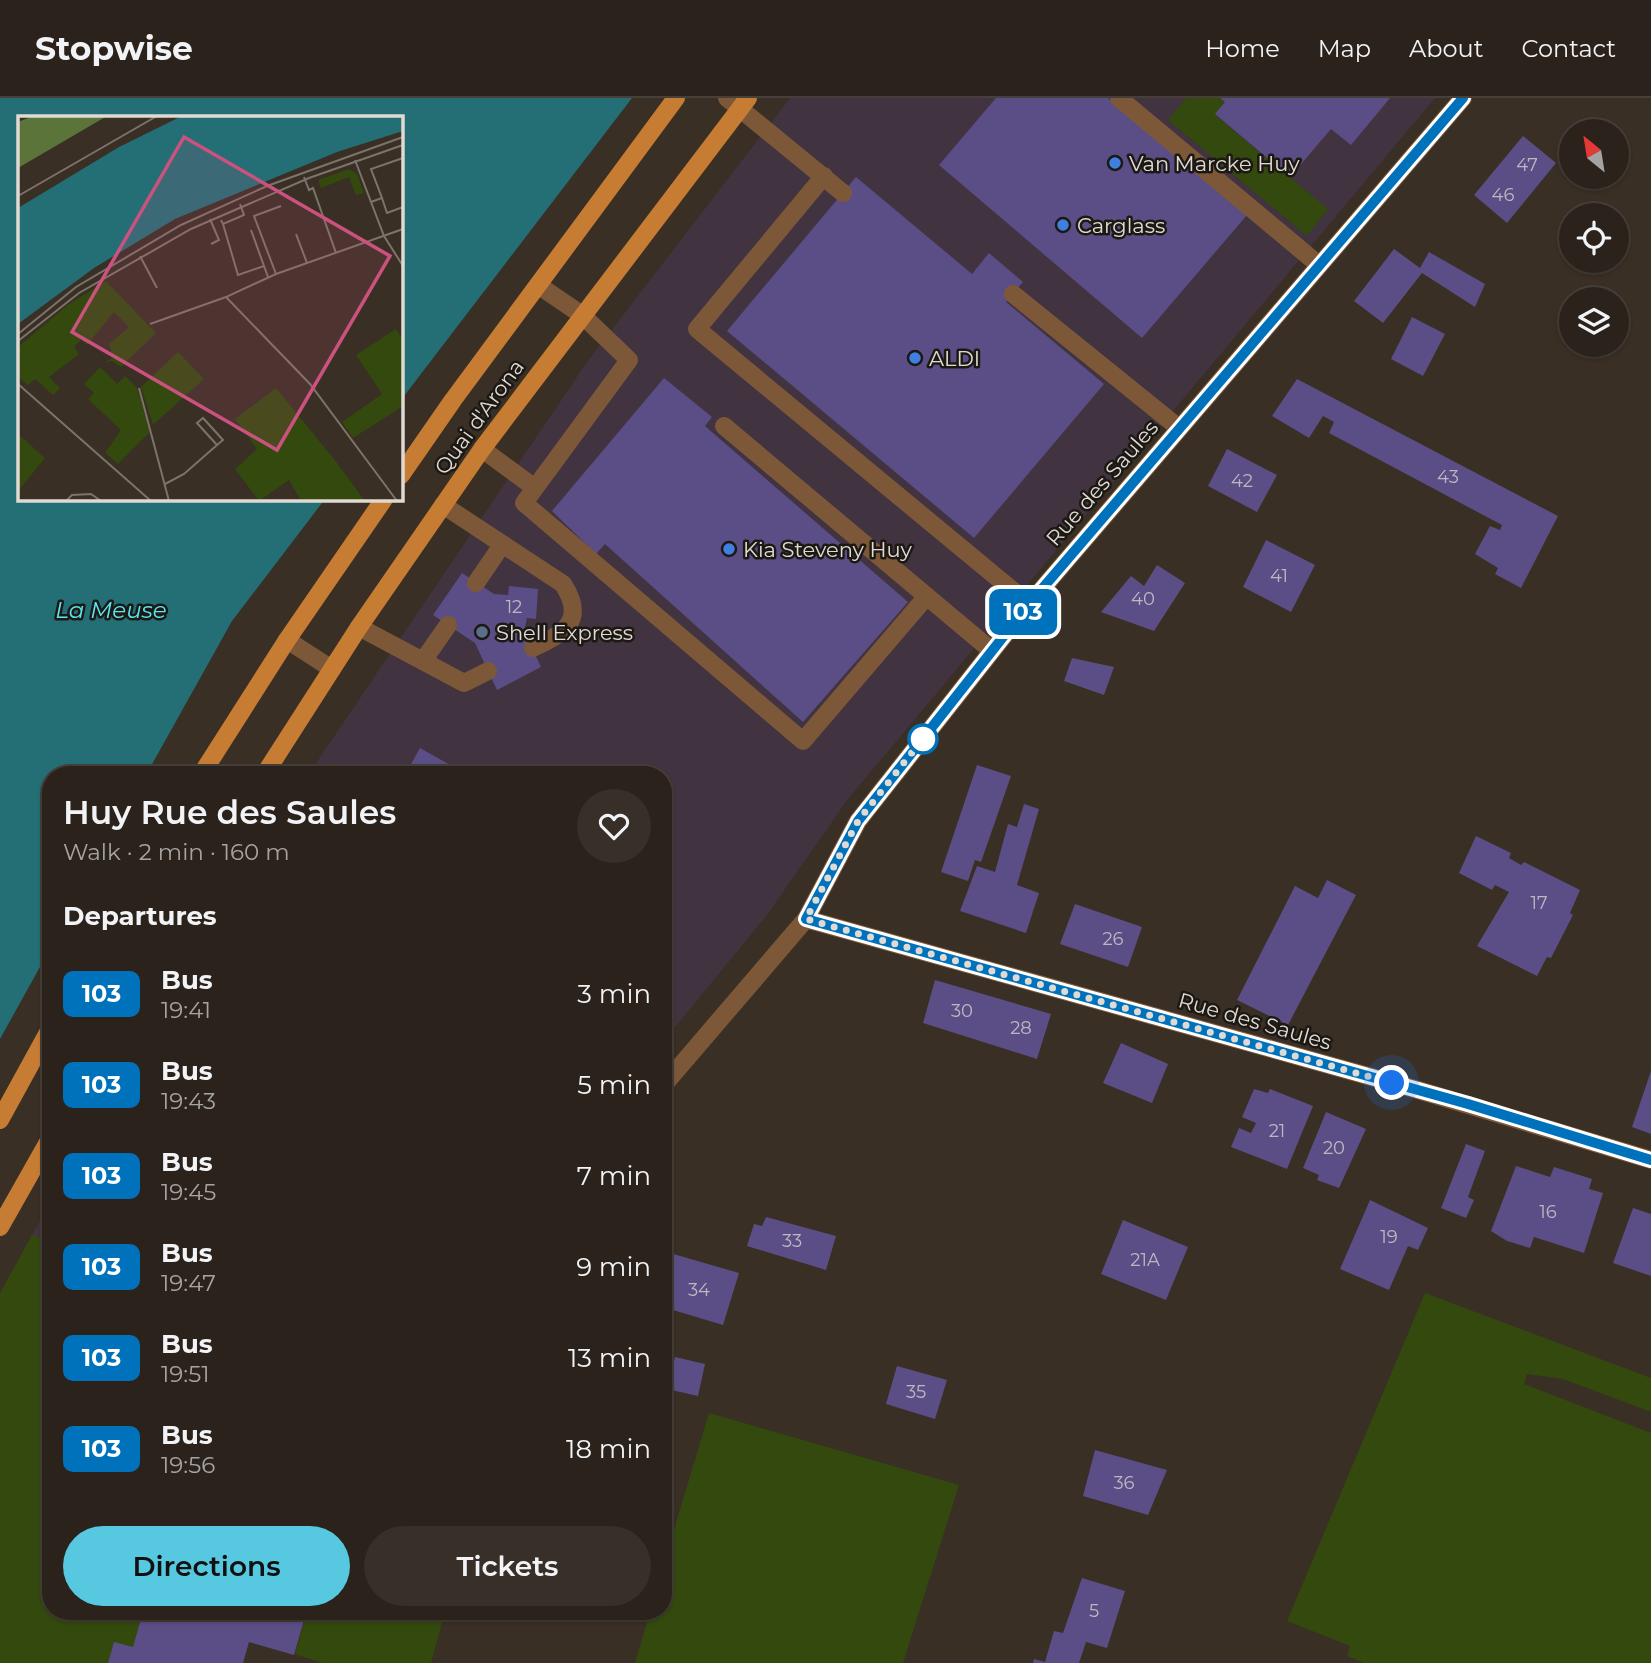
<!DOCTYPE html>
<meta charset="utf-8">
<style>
body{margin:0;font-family:Montserrat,sans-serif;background:#372f28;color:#f1f3f6;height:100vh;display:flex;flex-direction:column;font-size:26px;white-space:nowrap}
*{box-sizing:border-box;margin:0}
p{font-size:23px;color:#a6a4a3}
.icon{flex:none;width:38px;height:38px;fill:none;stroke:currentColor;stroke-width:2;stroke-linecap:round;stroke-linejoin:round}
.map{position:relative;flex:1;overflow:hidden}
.panel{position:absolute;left:42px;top:668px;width:630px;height:854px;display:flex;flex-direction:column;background:#2b231b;border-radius:28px;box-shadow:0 2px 5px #0004,0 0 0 2px #47403a}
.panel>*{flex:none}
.badge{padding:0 14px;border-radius:10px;font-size:24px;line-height:46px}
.needle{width:46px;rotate:330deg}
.fabs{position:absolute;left:1559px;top:21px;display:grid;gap:14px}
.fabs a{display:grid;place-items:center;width:70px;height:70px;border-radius:50%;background:#2b231b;box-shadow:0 2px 5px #0004,0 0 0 2px #47403a;font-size:35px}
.you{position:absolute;width:35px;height:35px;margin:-18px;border:5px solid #fff;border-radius:50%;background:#1a73e8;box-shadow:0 0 0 10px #1a73e833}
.map>.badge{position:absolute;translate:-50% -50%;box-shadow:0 0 0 4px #fff}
h2{padding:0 21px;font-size:26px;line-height:63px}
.round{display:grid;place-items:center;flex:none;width:74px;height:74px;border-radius:37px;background:#372f28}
.headline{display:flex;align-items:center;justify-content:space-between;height:119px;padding:0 21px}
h1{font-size:33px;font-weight:600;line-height:52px}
.cta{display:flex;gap:14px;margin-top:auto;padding:14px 21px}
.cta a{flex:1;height:80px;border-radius:42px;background:#56c9e1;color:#111;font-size:28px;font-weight:600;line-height:80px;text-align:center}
.cta a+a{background:#372f28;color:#f1f3f6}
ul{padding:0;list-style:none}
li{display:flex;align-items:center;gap:21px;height:91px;padding:0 21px}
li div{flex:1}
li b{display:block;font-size:26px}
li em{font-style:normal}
li .badge{min-width:77px;font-weight:700;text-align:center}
header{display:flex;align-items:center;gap:42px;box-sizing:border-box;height:98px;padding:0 35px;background:#2b231b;border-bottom:2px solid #47403a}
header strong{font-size:33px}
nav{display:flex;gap:38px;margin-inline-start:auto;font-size:24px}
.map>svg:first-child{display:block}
</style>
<header>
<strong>Stopwise</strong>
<nav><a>Home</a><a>Map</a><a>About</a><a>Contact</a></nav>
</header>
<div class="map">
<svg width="1651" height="1565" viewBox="0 0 1651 1565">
<rect width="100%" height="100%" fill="#392f24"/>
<path fill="#413340" d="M790,0H1435L848,701L767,817L663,944V677H308L587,264Z
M51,1103V1142L32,1137Z"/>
<path fill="#33490e" d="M1186,0H1220L1225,4L1215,17L1328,111L1307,138L1168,22Z
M32,1137L51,1142V1514H148L135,1560L147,1565H0V1195Z
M1425,1195L1651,1280V1314L1563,1281L1527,1276L1524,1286L1651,1335V1565H1364L1347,1558L1350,1548L1287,1523Z
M709,1315L959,1387L903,1565H635L650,1514H663V1468Z
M281,1514H445L431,1565H322L295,1556L305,1520Z"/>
<path fill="#246e75" d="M0,0H632L401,302V19H19V401H325L232,523L146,677H51V849L0,941Z"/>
<path fill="#5b4e86" d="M996,0H1108L1247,117L1142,240L939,67Z
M1220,0H1390L1351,47L1331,31L1290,79L1215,16L1225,4Z
M1523,38L1556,65L1507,125L1474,97Z
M856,79L972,176L989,155L1023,184L1006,204L1104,286L974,440L727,233Z
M1394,151L1420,170L1429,154L1485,186L1475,209L1422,175L1383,225L1354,203Z
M1412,219L1445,236L1423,278L1391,261Z
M664,280L712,319L705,328L908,504L803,624L605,446L596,456L552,413Z
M1297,281L1558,418L1521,490L1495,476L1498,470L1475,456L1490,428L1500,432L1502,427L1329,335L1334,324L1323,318L1309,340L1272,318Z
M1227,351L1277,377L1257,414L1208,388Z
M1266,442L1315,467L1291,514L1243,489Z
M1157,467L1185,485L1154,533L1101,514L1131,478L1144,488Z
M462,475L494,496L508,497L509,488L538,491L536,521L527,520L524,533L541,569L497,592L475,545L433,517Z
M1072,560L1114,569L1104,597L1064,583Z
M420,650L468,677H405Z
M977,667L1011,678L981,764L975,762L968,783L941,774Z
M1024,706L1039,711L1017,787L1039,795L1026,835L960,813L977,768L995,774L1008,726L1017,729Z
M1476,738L1511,755L1509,760L1521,767L1524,764L1580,792L1570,815L1573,817L1551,860L1547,859L1537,878L1477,848L1509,794L1495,787L1492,792L1459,775Z
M1327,782L1356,797L1288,927L1237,902L1295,788L1318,800Z
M1075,806L1142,829L1128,869L1060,846Z
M935,882L1051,916L1037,961L923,925Z
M1121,945L1168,966L1152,1005L1103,985Z
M1651,973V1036L1632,1029Z
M1254,991L1268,995L1270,991L1313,1008L1287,1071L1231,1049L1239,1030L1251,1035L1256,1025L1242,1019Z
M1326,1014L1366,1031L1339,1090L1317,1082L1319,1077L1303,1070Z
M1466,1046L1485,1053L1468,1099L1474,1102L1466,1120L1441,1110Z
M1516,1068L1550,1079L1554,1069L1592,1081L1589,1091L1603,1095L1584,1155L1534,1139L1530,1150L1507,1143L1491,1133Z
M1370,1102L1428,1130L1418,1152L1408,1148L1389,1192L1340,1171Z
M1633,1110L1651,1116V1178L1613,1165Z
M766,1119L836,1138L826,1172L747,1148L754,1126L762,1128Z
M1123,1122L1188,1149L1166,1202L1101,1176Z
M663,1153L739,1175L723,1227L663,1209Z
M675,1259L705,1266L698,1298L667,1291Z
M897,1268L947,1282L935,1321L886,1306Z
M1095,1352L1167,1372L1148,1417L1083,1398Z
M1082,1480L1125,1493L1107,1550L1086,1544L1079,1565H1033L1034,1561L1045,1564L1054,1533L1063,1535Z
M143,1514H296L306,1515L294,1557L249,1544L243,1565H108L114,1544L133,1549Z"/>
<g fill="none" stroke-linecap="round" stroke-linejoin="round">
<path stroke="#7d5838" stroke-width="18" d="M727,0L843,95
M1119,0L1319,167
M824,78L697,231L1029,506
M1013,196L1179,330
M724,328L992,553
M482,351L535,390L629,262L582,217L538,187
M535,390L524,405L803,643L927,498
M443,407L563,486C587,523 564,535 533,550
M476,485L502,447
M359,529L464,585L488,573
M287,542L332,571
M423,563L448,527"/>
<path stroke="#7d5838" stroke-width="18" d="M1463,0L1029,506L858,723L806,821L1418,992L1651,1062
M663,988L806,821"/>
<path stroke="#c67c32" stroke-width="18" d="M401,377L453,302L676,0
M201,677L287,542L384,401
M264,677L359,529L482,351L748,0
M0,1022L51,929
M0,1129L51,1039"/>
</g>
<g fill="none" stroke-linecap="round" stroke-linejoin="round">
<defs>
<path id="line" d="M1463,0L1029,506L858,723L806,821L1468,1006L1651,1062"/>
</defs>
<use href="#line" stroke="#fff" stroke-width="16"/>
<use href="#line" stroke="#0072bc" stroke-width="10"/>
<path stroke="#e0dad3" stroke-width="7" stroke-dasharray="0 12.6" d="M923,641L925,638L858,723L806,821L1392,985"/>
</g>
<g fill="#3f7fe0" stroke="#1c1813" stroke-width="2.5">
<circle cx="1115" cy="65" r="7"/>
<circle cx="1063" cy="127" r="7"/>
<circle cx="915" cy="260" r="7"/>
<circle cx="729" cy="451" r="7"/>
</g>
<circle fill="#5c6f8a" stroke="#1c1813" stroke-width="2.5" cx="482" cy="534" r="7"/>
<circle fill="#fff" stroke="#0072bc" stroke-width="3.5" cx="923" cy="641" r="14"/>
<g text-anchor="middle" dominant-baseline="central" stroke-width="5" stroke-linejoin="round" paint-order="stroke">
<g font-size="18" fill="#bfb7c0">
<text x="1527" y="67">47</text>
<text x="1503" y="97">46</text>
<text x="1448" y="379">43</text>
<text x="1242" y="383">42</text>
<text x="1279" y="478">41</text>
<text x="1143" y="501">40</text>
<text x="514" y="509">12</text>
<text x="1539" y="805">17</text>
<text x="1113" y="841">26</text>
<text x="962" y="913">30</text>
<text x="1021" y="930">28</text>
<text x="1277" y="1033">21</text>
<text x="1334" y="1050">20</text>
<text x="1548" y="1114">16</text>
<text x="1389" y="1139">19</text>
<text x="792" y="1143">33</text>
<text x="1145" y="1162">21A</text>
<text x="699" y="1192">34</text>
<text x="916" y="1294">35</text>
<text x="1124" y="1385">36</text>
<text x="1094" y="1513">5</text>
</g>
<g font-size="21" fill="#e0dad3" stroke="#1c1813" text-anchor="start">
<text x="1129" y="65">Van Marcke Huy</text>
<text x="1077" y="127">Carglass</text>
<text x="929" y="260">ALDI</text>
<text x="743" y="451">Kia Steveny Huy</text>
<text x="496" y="534">Shell Express</text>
</g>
<g font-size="21" fill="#e0dad3" stroke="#1c1813">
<text transform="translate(479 319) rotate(-54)">Quai d'Arona</text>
<text transform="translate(1102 385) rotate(-49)">Rue des Saules</text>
<text transform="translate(1255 923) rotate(16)">Rue des Saules</text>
</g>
<g font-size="23" font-style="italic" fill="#5be5f2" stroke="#1c1813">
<text x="111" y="512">La Meuse</text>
</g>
</g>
<g transform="translate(18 18)">
<rect width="385" height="385" fill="#392f24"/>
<path d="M331,53L339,58L346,77L338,79L331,61L303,72L300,64ZM88,165L138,217L103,251L94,245L86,247L95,241L91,228L111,211L96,196L69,229L63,224L56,231L61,238L31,261L42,272L35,279L17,263L10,269L0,261V231L51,188ZM378,213L385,224V290L335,322L324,306L364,278L338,239ZM160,236L186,263L135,309L123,271ZM82,251L99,268L107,260L119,272L132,316L100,348L87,337L103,314L70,283L76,277L66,268ZM258,272L316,343L347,385H283L271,364L241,385L217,353L239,333L217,303ZM0,318L27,342L0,375Z" fill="#33490e"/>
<path d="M15,0H89L0,52V6Z" fill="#5b7439"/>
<path d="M164,0H385V15L319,36L157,103L76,152L0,208V92L101,31Z" fill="#246e75"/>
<path fill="none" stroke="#7c736a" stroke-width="2" d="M337,44L366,120L385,150M286,61L291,74L295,72L318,137M0,80L139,0M364,82L369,97L385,91M353,86L364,82L353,53L385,42M192,103L201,124L193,128M203,104L205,108L226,99L222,88M205,108L220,159L246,150M233,114L250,161M278,118L289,147M122,140L139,172M258,158L236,100L263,90M132,208L208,181M0,218L58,171L163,109L249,70L385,21M0,225L61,177L173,113L291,62L385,29M0,268L133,385M121,272L151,385M147,368L166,358L199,329L205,324L185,302L179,307L199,329M48,385L54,379L73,378L83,385M379,385L292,268L208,181L258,158L385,113"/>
<path fill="#cb527f" fill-opacity="0.15" stroke="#cb527f" stroke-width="3.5" d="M166,21L372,140L259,334L54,216Z"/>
<rect width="385" height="385" fill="none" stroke="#e0dad3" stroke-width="3.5"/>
</g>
</svg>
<div class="fabs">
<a><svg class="needle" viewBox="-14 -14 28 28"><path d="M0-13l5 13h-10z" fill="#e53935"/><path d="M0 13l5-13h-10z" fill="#a6a4a3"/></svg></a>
<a><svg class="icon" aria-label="locate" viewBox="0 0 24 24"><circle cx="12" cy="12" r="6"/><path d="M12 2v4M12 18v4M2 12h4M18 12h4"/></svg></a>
<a><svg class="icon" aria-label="layers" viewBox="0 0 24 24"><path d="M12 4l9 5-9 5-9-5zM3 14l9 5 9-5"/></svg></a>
</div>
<div class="you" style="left:1392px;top:985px"></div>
<b class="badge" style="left:1023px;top:514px;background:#0072bc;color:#fff">103</b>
<section class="panel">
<div class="headline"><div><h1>Huy Rue des Saules</h1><p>Walk · 2 min · 160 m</p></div><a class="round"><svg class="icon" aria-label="heart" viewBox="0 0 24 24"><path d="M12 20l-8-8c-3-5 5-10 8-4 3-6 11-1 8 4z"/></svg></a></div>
<h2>Departures</h2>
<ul>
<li><span class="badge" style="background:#0072bc;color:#fff">103</span><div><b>Bus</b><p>19:41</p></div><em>3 min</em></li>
<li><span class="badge" style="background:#0072bc;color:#fff">103</span><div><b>Bus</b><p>19:43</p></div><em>5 min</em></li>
<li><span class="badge" style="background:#0072bc;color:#fff">103</span><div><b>Bus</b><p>19:45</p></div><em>7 min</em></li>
<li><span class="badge" style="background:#0072bc;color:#fff">103</span><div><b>Bus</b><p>19:47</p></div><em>9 min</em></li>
<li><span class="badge" style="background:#0072bc;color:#fff">103</span><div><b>Bus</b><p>19:51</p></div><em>13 min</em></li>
<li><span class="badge" style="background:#0072bc;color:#fff">103</span><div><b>Bus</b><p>19:56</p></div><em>18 min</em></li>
</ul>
<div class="cta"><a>Directions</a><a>Tickets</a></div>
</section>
</div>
